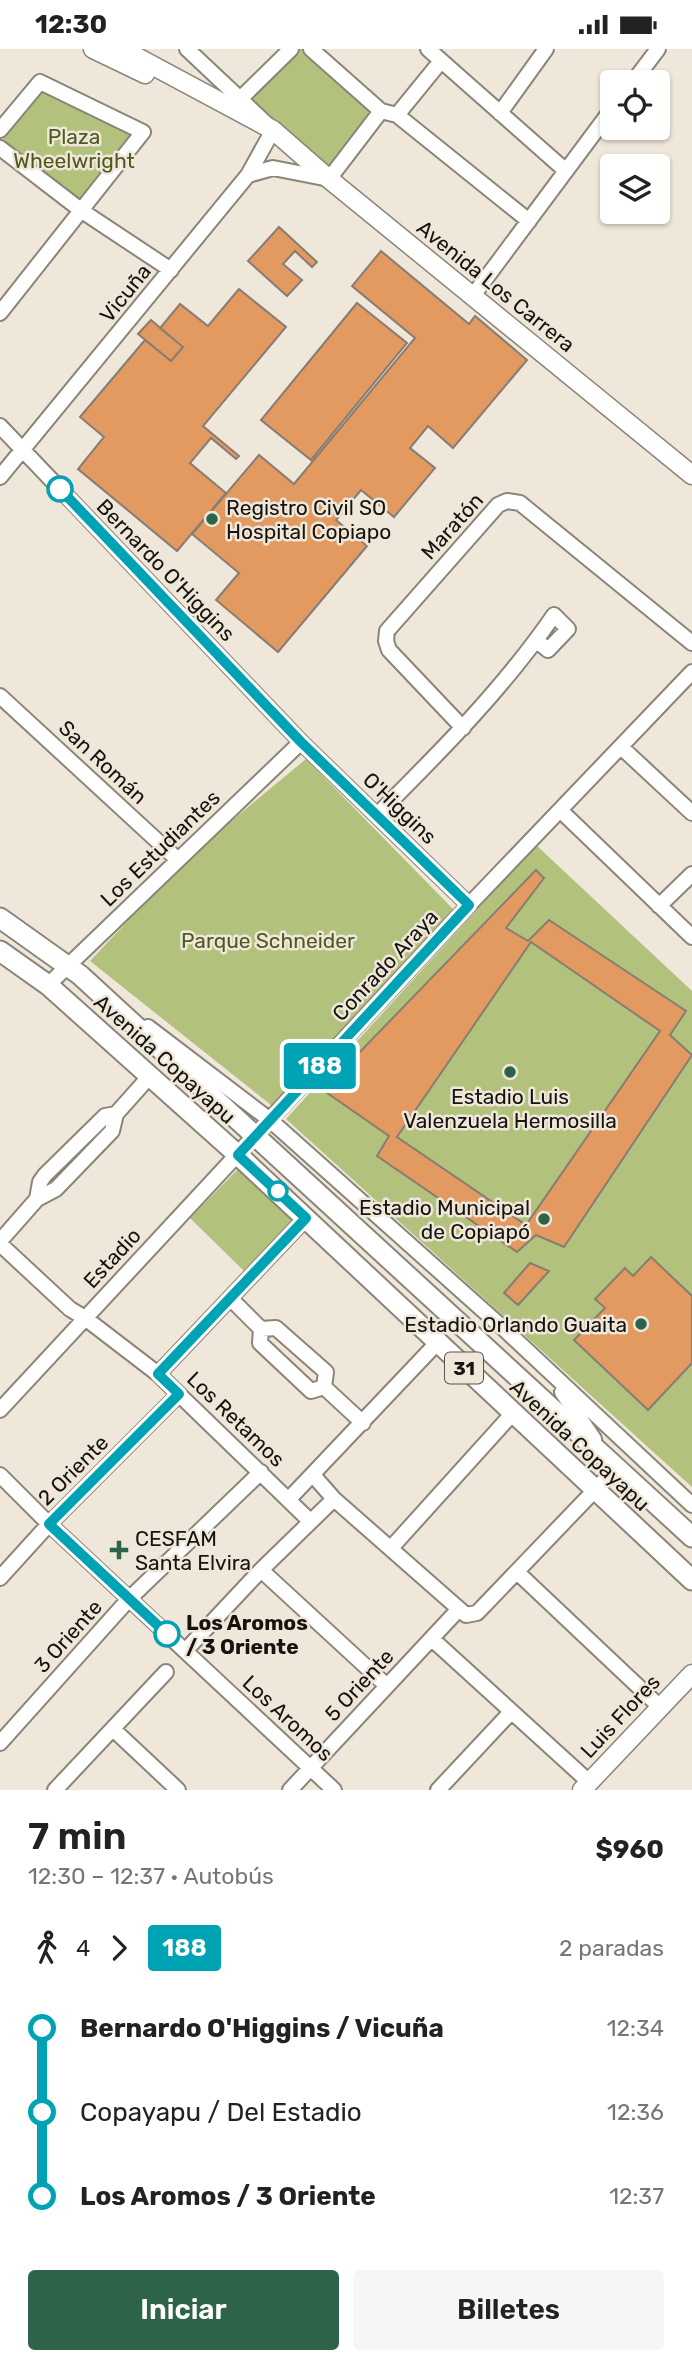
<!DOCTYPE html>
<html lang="es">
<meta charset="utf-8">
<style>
body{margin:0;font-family:Rubik,sans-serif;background:#f6f6f6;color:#222;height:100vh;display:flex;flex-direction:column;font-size:26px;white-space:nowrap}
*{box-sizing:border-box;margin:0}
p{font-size:23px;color:#767676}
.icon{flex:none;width:38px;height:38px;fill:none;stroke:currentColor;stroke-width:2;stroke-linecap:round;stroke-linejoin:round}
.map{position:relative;height:1741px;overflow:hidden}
.side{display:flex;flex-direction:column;background:#fff;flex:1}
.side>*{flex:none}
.badge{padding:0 14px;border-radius:5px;font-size:24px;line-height:46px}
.buttons{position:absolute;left:600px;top:21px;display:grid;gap:14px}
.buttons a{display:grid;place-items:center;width:70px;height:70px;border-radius:7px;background:#fff;box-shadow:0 2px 5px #0004;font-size:35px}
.map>.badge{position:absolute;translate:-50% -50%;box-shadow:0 0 0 4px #fff}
.legs{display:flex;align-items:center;gap:10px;height:77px;padding:0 28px;font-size:23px}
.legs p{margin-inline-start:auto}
.headline{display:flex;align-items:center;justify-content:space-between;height:119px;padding:0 28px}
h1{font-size:38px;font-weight:600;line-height:52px}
.button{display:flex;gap:14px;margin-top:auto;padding:14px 28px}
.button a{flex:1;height:80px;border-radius:7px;background:#2d6349;color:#fff;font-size:28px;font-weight:600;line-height:80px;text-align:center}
.button a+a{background:#f6f6f6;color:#222}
ul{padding:0 28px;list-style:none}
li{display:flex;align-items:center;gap:24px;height:84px;font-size:26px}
li i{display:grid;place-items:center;width:10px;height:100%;margin:0 9px;background:currentColor}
li i::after{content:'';width:18px;height:18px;margin:-9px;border:5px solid;border-radius:50%;background:#fff}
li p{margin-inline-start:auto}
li:first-child i{background:linear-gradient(#0000 50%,currentColor 0)}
li:last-child i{background:linear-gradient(currentColor 50%,#0000 0)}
.status{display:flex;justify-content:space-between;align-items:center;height:49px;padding:0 35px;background:#fff;direction:ltr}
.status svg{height:19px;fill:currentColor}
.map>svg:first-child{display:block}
</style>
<div class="status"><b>12:30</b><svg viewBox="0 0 49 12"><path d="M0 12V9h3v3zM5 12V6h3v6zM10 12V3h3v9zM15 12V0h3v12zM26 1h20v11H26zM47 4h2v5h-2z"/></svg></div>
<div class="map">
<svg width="692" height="1741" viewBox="0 0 692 1741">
<rect width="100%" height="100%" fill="#efe7da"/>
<path fill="#b2c27c" d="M298,0H308L376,60L332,119L251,50Z
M42,40L135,87L84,154L1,92Z
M306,710L454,861L271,1056L90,912L190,806Z
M536,796L692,942V1438L286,1070Z
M239,1119L294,1172L244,1222L190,1169Z"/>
<path fill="#e29a61" stroke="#887c73" stroke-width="2" fill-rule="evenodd" d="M279,178L317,213L312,218L295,202L283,215L302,231L287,247L248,212Z
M381,202L469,275L475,267L527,311L453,399L428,377L410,399L435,419L394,468L361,441L336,471L367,497L278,603L216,551L239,524L192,485L259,406L294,435L415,289L352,237Z
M239,240L286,278L203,377L239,407L236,410L211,389L190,414L226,444L177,502L78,420L104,388L80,368L145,291L171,312L183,298L160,279L180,255L208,277Z
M357,254L407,294L311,411L261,371Z
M151,271L183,298L171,312L138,285Z
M536,821L544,829L506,879L528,892L549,871L686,962L670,986L692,1006L564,1198L536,1186L517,1203L377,1107L389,1087L323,1041ZM531,893L660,982L526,1176L397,1088Z
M651,1208L692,1247V1314L648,1361L574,1291L605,1259L595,1250L625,1219L633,1227Z
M530,1214L549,1222L518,1256L504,1244Z"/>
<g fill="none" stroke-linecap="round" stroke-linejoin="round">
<defs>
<path id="minor" d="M311,0L381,62L397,66L529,172
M428,0L566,122
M633,33L658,0
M239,51L291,0
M500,64L546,0
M397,66L441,12
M0,81L40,33L143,83L0,264
M0,99L82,162L171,221
M248,126L273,119L329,130L381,62
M472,248L612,60
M0,377L301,693L469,856
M0,428L248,126L273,81L187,0
M0,647L178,811
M463,679L389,601L386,592L387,582L498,456L507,452L520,454L692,594
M621,698L692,764
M560,761L692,888
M377,766C440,703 503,640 554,566L568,580L548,601L537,592
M659,857L692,825
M48,936L301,693
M148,978L270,1071L503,1279L692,1456
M37,1150L40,1133L45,1126L100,1072L105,1067L116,1065L149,1028
M0,1192L37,1150L56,1140L112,1082L116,1065
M0,1195L70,1260L85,1269L158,1325L310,1472
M231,1250L261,1280
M276,1279L326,1323L324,1338L311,1342L260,1294L261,1280Z
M158,1325L306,1169
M324,1338L363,1374
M562,1343L594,1390
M0,1361L469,856L692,623
M0,1426L49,1475L334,1741
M313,1426L334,1450L466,1566L477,1564L616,1419
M289,1450L437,1294
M391,1499L513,1364
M261,1521L387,1637
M517,1523L660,1658
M0,1529L49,1475L179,1345
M432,1590L589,1733
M185,1602L261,1521L334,1450
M113,1680L178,1741
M0,1694L129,1550L261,1423
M55,1741L166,1623
M290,1741L459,1560
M438,1741L511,1663"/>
<path id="major" d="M93,0L145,25
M122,0L273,81L329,130L692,426
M582,1741L692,1625"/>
<path id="highway" d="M0,869L80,926L692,1488
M0,902L48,936L238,1106L692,1531"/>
</defs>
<use href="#minor" stroke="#8c8479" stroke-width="18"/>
<use href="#major" stroke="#8c8479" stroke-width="21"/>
<use href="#highway" stroke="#8c8479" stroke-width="23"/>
<use href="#minor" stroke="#fff" stroke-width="14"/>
<use href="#major" stroke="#fff" stroke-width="18"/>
<use href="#highway" stroke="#fff" stroke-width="19"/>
</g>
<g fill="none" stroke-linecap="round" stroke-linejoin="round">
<defs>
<path id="line-1" d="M60,440L301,693L469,856L238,1106L306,1169L158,1325L179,1345L49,1475L167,1585"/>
</defs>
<use href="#line-1" stroke="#fff" stroke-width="16"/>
<use href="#line-1" stroke="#00a3b4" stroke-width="10"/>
</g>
<g fill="#fff" stroke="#00a3b4" stroke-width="3.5">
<circle cx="60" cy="440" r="12"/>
<circle cx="278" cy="1142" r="9"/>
<circle cx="167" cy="1585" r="12"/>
</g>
<g fill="#2d6349" stroke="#efe7da" stroke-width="2.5">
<circle cx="212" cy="470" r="7"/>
<circle cx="510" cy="1023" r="7"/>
<circle cx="544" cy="1170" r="7"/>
<circle cx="641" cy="1275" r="7"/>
<path d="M115.5 1490.5h7v7h7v7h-7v7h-7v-7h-7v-7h7z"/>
</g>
<g text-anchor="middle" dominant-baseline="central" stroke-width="5" stroke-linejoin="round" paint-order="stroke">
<rect fill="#efe7da" stroke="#57534c" stroke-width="2" x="445" y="1303.5" width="38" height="31" rx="5"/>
<g font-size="19" font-weight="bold" fill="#16130f">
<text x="464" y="1319">31</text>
</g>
<g font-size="21" fill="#4e5a1d" stroke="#efe7da">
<text x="74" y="87">Plaza<tspan x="74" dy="24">Wheelwright</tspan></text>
<text x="268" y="891">Parque Schneider</text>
</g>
<g font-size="21" fill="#16130f" stroke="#efe7da">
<text transform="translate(496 237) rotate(39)">Avenida Los Carrera</text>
<text transform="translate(125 244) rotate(-51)">Vicuña</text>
<text transform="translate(452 477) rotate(-48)">Maratón</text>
<text transform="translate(166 521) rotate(46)">Bernardo O'Higgins</text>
<text transform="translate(103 713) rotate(43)">San Román</text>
<text transform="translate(400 759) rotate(44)">O'Higgins</text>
<text transform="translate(160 799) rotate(-44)">Los Estudiantes</text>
<text transform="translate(385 916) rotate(-47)">Conrado Araya</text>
<text transform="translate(165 1010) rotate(42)">Avenida Copayapu</text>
<text transform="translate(112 1209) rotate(-47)">Estadio</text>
<text transform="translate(236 1370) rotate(44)">Los Retamos</text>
<text transform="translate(580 1396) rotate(43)">Avenida Copayapu</text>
<text transform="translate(73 1421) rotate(-45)">2 Oriente</text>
<text transform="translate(68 1587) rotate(-48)">3 Oriente</text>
<text transform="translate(359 1636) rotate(-47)">5 Oriente</text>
<text transform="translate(620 1667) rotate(-47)">Luis Flores</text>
<text transform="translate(288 1669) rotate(43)">Los Aromos</text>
</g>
<g font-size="21" fill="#16130f" stroke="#efe7da" text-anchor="start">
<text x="226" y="458">Registro Civil SO<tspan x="226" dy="24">Hospital Copiapo</tspan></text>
<text x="510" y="1047" text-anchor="middle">Estadio Luis<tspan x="510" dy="24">Valenzuela Hermosilla</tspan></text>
<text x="530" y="1158" text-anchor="end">Estadio Municipal<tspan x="530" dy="24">de Copiapó</tspan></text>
<text x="627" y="1275" text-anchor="end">Estadio Orlando Guaita</text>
<text x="135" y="1489">CESFAM<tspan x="135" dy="24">Santa Elvira</tspan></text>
</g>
<g font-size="21" font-weight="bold" fill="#16130f" stroke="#efe7da" text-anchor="start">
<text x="186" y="1573">Los Aromos<tspan x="186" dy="24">/ 3 Oriente</tspan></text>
</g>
</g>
</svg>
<div class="buttons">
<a><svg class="icon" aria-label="locate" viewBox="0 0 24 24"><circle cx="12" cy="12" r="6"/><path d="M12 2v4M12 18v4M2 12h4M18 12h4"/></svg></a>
<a><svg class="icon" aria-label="layers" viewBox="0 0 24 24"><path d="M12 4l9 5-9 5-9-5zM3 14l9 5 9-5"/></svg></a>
</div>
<b class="badge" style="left:320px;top:1017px;background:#00a3b4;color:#fff">188</b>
</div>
<section class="side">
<div class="headline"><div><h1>7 min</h1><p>12:30 – 12:37 · Autobús</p></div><b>$960</b></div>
<div class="legs"><svg class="icon" aria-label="walk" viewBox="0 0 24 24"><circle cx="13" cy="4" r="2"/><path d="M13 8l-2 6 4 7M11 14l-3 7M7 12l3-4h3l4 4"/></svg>4<svg class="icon" aria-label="forward" viewBox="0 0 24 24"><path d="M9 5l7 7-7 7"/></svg><b class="badge" style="background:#00a3b4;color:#fff">188</b><p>2 paradas</p></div>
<ul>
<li><i style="color:#00a3b4"></i><b>Bernardo O'Higgins / Vicuña</b><p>12:34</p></li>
<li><i style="color:#00a3b4"></i><span>Copayapu / Del Estadio</span><p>12:36</p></li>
<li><i style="color:#00a3b4"></i><b>Los Aromos / 3 Oriente</b><p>12:37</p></li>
</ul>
<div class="button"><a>Iniciar</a><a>Billetes</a></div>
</section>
